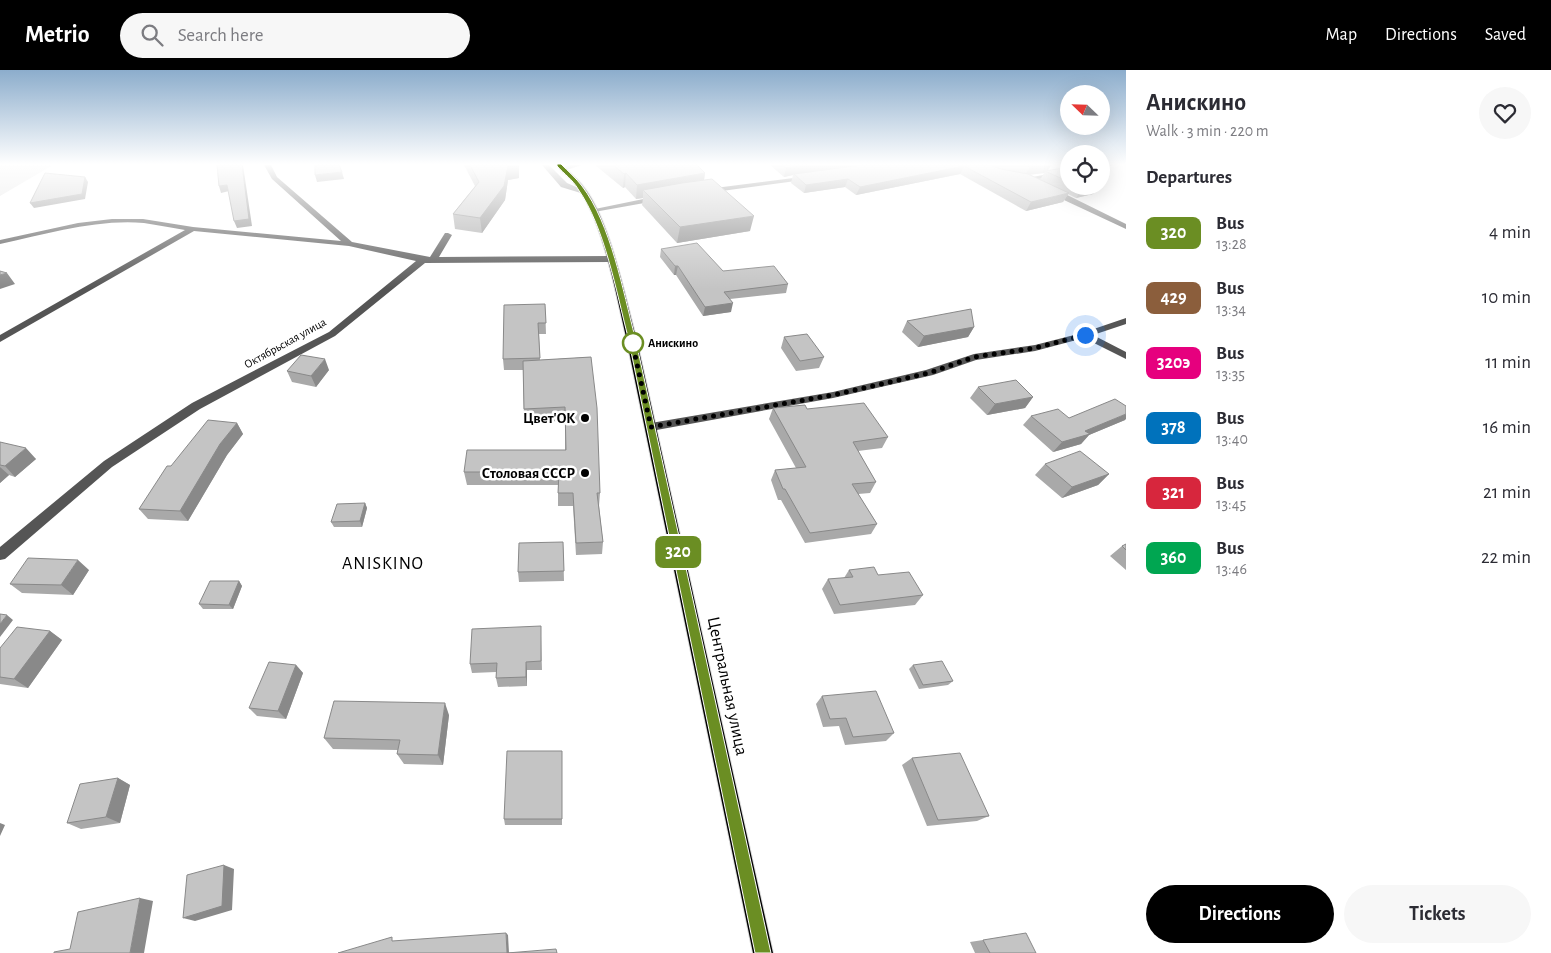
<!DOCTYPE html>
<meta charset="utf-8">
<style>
body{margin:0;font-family:"Alegreya Sans",sans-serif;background:#f7f7f7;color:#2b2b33;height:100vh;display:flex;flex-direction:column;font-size:19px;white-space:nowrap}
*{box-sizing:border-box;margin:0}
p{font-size:16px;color:#7c7c81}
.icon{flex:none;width:28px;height:28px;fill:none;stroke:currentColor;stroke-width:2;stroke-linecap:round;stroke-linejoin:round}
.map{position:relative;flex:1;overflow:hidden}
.drawer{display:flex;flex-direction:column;background:#fff;width:425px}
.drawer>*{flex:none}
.badge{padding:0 10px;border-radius:8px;font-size:18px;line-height:32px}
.needle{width:32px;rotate:293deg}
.controls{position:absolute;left:1060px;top:15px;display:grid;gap:10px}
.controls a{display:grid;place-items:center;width:50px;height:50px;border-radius:50%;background:#fff;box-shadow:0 5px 20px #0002;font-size:25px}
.you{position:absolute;width:25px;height:25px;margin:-12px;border:4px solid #fff;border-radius:50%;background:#1a73e8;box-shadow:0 0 0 8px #1a73e833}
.map>.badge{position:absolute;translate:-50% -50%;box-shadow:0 0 0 2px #fff}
h2{padding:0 20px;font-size:19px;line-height:45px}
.round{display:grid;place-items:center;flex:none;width:52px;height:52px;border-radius:26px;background:#f7f7f7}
.headline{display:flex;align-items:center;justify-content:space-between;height:85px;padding:0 20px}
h1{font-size:24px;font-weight:600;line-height:38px}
.cta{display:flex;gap:10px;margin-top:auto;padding:10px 20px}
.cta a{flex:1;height:58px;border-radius:30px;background:#000;color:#fff;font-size:20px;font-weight:600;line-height:58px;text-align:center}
.cta a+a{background:#f7f7f7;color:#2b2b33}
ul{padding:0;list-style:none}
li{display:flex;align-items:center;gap:15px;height:65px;padding:0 20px}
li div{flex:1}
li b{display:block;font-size:19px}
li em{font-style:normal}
li .badge{min-width:55px;font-weight:700;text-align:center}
header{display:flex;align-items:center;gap:30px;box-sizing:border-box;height:70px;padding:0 25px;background:#000;color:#fff}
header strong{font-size:24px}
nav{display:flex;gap:28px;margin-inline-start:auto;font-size:18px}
.search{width:350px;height:45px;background:#f7f7f7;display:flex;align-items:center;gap:12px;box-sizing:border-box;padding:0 18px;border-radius:28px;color:#7c7c81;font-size:19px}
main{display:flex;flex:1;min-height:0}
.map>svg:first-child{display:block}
</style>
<header>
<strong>Metrio</strong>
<div class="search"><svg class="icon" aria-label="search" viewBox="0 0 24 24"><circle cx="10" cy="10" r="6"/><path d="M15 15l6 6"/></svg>Search here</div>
<nav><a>Map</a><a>Directions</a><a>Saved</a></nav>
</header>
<main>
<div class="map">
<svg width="1126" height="883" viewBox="0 0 1126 883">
<rect width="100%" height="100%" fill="#fff"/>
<path fill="#dcdcdc" d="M0,95H53L0,126Z"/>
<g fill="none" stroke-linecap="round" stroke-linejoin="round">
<defs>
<path id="major" d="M556,95H563C570,102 577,108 582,114C610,148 624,224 636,267L773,883H753L626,267C616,224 603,152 577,117C571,109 563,103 556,95Z"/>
</defs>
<use href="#major" stroke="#dbdbdb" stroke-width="2"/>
<path fill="#555" fill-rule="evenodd" d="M264,95H271L277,107L352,172L430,187L445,163H448L452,165L439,187L611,186L615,189L611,192L425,193L335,266L200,339L112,397L5,489L0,490V477L104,391L192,333L329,262L416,191L349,176L194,161L0,272V265L185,160C172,158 158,155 144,153C96,149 47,164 0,174V170L78,153L112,149H143L193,157L341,171L272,109Z
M542,95H549L567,113L588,122L584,124L561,117Z
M569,95H582L563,101L560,99Z
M1101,95H1113L1101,99Z
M1069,100V104L1026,111L1022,109Z
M809,106L811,107V109L707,123L703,121L707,119Z
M1049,119H1055L1126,154V159L1049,123Z
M658,126L662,128L661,130L594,142L590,140Z
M1126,248V254L1093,265L1126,282V289L1084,268L1035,281L976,290L933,305L833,328L651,361L645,357L651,353L833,322L926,300L974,284L1035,275L1082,263Z"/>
<use href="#major" fill="#000" fill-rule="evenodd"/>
</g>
<path fill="#a9a9a9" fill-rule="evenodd" d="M464,95H519V108L508,110L505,130L482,163L455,159L453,144L475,116Z
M595,95H697L705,103L704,110L750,161L677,173L642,135L643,128L636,129L625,117L623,118Z
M770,95H1051L1047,101L1069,100V116H1098L1093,124L1076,128L1068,124L1063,132L1026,141L960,104L856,125L845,117L804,123L791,113L793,105L784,107ZM1044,103L1040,110L1029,105Z
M661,179L723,201L788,214L786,223L730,229L731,242L703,246L676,205H674L660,187Z
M545,234L546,264H539L540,290L591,287L600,423L599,436L603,472L602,484L576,485L573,436H558V415H467L464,402L565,380V351L524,352L523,300H504L503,289Z
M907,251L974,257L968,267L918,277L902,262Z
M784,267L824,287L819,298L796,301L781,278Z
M329,300L316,317L292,312L287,301Z
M978,317L1033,327L1025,338L987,345L970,328Z
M773,338L807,339L888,367L882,378L858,381L876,412L870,423L858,424L877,454L871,464L805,473L781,430H778L771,410L775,400L796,398L769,349Z
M1031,346L1069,348L1125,350L1089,365L1081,374L1053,382L1023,355Z
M237,353L243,364L227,385L188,451L148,449L139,439L171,396Z
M0,372L36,389L15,407L9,405L0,413Z
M1045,394L1109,404L1098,415L1062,428L1035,405Z
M365,433L367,438L362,457H334L331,452Z
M563,472L564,511L519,512L518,502Z
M1126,474V500L1110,486L1122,476Z
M89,500L73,525L22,523L10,514Z
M849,500L878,505L923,525L915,535L834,544L822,519L828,509L844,508Z
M239,511L242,516L233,539H203L199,534Z
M50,561L62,570L28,618L0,614V578Z
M541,566L542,600H527V616L498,617L496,608V602L472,603L470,594Z
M296,595L303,603L286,649L257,646L249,638Z
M913,595L953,611L948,615L919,619L909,599Z
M822,626L894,663L886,671L845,675L839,656L823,657L816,634Z
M449,645L443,695L404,694L397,684L398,680L333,679L324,668Z
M562,681V755H505L504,749Z
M912,688L989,746L977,751L927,756L902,695Z
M118,708L130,715L120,753L81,759L67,753Z
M983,870L1036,883H975L970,872Z"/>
<path fill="#898989" d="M242,95H243L252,156L237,158L234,151Z
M519,95V108L508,110L505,130L482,163L480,148L508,96Z
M808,95H871L794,104L793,105L784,107L786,98Z
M1041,95H1051L1047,102L1045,101L1044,103L1025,105L1030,97Z
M964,96L960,104L856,125L860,117Z
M342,102L344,109L317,112L315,105Z
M626,103L625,117L623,118L624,104Z
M705,103L703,117L643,120V128L636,129L637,115Z
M85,107L88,112L85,129L34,138L30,133Z
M848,109L845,117L804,123L806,115Z
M227,115L229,121L221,123L219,116Z
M1092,116H1098L1093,124L1076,128L1083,118Z
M1069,123L1063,132L1026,141L1031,132Z
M754,146L750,161L677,173L680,157Z
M675,196H678L676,205H674Z
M7,203L15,214L0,219V205Z
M733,233L731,242L703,246L705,237Z
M974,257L968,267L918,277L924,266Z
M325,289L329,300L316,317L311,306Z
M1033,327L1025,338L987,345L995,334Z
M1126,344V349L1125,350L1089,365L1081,374L1053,382L1062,372L1085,361Z
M237,353L243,364L227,385L188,451L180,441L220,374Z
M26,378L36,389L15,407L5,396Z
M0,397L9,405L0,413Z
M1109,404L1098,415L1062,428L1072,417Z
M365,433L367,438L362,457L360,451Z
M78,490L89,500L73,525L61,515Z
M239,511L242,516L233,539L229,535Z
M7,545L13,550L0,567V554Z
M50,561L62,570L28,618L14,609Z
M526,592L527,600V616L526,607Z
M296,595L303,603L286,649L278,641Z
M445,633L449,645L443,695L438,685Z
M118,708L130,715L120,753L106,747Z
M0,753L5,755L0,766Z
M224,795L234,799L232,840L195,851L183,848Z
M140,828L153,831L144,883H130Z
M506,863L508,865L509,883H507Z"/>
<path fill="#c4c4c4" stroke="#898989" d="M217,95H242L249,149L234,151L227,115L219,116Z
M315,95H339L342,102L315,105Z
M470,95H509L508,96L504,116L480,148L453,144L479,112Z
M613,95H697L705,103L637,115L626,103L624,104Z
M782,95H808L786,98Z
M862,95H989L1001,99L1028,104L1069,123L1031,132L964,96L860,117L848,109L806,115L794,104Z
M1024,95H1041L1030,97Z
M1064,98L1069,100V112L1045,101Z
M45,103L85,107L82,124L30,133Z
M712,109L754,146L680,157L643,120L682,113Z
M1078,116H1092L1083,118Z
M697,173L723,201L774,196L788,214L724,222L733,233L705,237L678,196H675L661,179Z
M0,201L7,203L0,205Z
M545,234L546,253H538L540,288L503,289L504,235Z
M971,239L974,257L924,266L907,251Z
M807,264L824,287L800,291L784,267Z
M301,285L325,289L311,306L287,301Z
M591,287L597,338L600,423H597L603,472L576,473L573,423H558L559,402H464L467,380H566L565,337L524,339L523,291Z
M1016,310L1033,327L995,334L978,317Z
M1115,329L1126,336V344L1085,361L1090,364L1062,372L1031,346L1058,339L1069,348Z
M864,333L888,367L853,372L876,412L852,414L877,454L810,463L785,419H783L775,400L806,397L773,338L805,335L807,339Z
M208,350L237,353L220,374L180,441L139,439L167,396H171Z
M0,372L26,378L5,396L0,395Z
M1080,381L1109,404L1072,417L1045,394Z
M365,433L360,451L331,452L337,434Z
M563,472L564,501L518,502L519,473Z
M1126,474V480L1122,476Z
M28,488L78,490L61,515L10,514Z
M874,497L878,505L909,502L923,525L840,535L828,509L853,507L849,500Z
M210,511H239L229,535L199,534Z
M0,544L7,545L0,554Z
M541,556V591L526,592V607L496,608L497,593L470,594L472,559Z
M17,557L50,561L14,609L0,607V578Z
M942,591L953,611L923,615L913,595Z
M269,592L296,595L278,641L249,638Z
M876,621L894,663L853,667L846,648L830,649L822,626Z
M334,631L445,633L438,685L397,684L400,670L324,668Z
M507,681H562V749H504Z
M960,683L989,746L938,750L912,688Z
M118,708L106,747L67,753L80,714Z
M224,795L222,836L183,848L187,805Z
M140,828L130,883H54V882L70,879L78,842Z
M506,863L507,883L556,879L557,883H338L392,867V871Z
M1026,863L1036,883H990L983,870Z"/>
<linearGradient id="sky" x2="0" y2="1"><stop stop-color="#8cadcc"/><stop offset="0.43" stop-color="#fff"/><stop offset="1" stop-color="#fff" stop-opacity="0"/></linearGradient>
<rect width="1126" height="219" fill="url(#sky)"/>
<path fill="#6b8e23" stroke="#fff" d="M557,94H561C568,101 576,108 582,116C611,154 623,221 635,267L771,883H755L628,267C616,221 605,158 578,119C573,110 564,104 557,96Z"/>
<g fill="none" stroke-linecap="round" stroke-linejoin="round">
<path stroke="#000" stroke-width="5" stroke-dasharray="0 9" d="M633,273L631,267L651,357L833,325L929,303L974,287L1035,278L1085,265"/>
</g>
<circle fill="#fff" stroke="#6b8e23" stroke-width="2.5" cx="633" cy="273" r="10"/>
<g fill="#000" stroke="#fff" stroke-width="2">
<circle cx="585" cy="348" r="5"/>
<circle cx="585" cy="403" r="5"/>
</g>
<g text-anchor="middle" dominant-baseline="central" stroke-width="5" stroke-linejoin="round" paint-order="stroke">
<g font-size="12" fill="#000" stroke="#fff">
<text transform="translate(285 273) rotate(-29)">Октябрьская улица</text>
</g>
<g font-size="12" font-weight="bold" fill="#000" stroke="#fff" text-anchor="start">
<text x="648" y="273">Анискино</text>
</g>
<g font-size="15" font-weight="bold" fill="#000" stroke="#fff" text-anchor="end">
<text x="575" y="348">Цвет'OK</text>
<text x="575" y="403">Столовая СССР</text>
</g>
<g font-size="18" letter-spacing="1" fill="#000" stroke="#fff">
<text x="383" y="494">ANISKINO</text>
</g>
<g font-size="18" fill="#000" stroke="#fff">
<text transform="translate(727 616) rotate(78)">Центральная улица</text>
</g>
</g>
</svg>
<div class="controls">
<a><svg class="needle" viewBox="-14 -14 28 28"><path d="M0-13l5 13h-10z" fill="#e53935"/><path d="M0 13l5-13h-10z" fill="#7c7c81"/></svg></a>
<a><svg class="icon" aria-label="locate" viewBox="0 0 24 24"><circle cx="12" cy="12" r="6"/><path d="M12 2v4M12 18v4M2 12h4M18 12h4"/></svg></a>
</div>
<div class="you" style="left:1085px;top:265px"></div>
<b class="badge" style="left:678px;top:482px;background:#6b8e23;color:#fff">320</b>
</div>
<section class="drawer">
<div class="headline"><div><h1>Анискино</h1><p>Walk · 3 min · 220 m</p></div><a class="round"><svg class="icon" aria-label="heart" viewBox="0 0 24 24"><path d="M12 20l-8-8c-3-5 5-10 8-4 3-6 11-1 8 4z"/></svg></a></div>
<h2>Departures</h2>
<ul>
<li><span class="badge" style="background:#6b8e23;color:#fff">320</span><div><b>Bus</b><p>13:28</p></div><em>4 min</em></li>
<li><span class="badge" style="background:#8b5e3c;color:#fff">429</span><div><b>Bus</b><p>13:34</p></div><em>10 min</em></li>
<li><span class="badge" style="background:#e6007e;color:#fff">320э</span><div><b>Bus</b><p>13:35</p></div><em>11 min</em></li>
<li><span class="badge" style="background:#0072bc;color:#fff">378</span><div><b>Bus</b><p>13:40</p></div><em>16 min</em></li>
<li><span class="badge" style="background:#d7263d;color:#fff">321</span><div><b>Bus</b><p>13:45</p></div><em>21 min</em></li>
<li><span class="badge" style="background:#00a651;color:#fff">360</span><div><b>Bus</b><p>13:46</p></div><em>22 min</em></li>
</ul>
<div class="cta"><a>Directions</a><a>Tickets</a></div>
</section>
</main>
